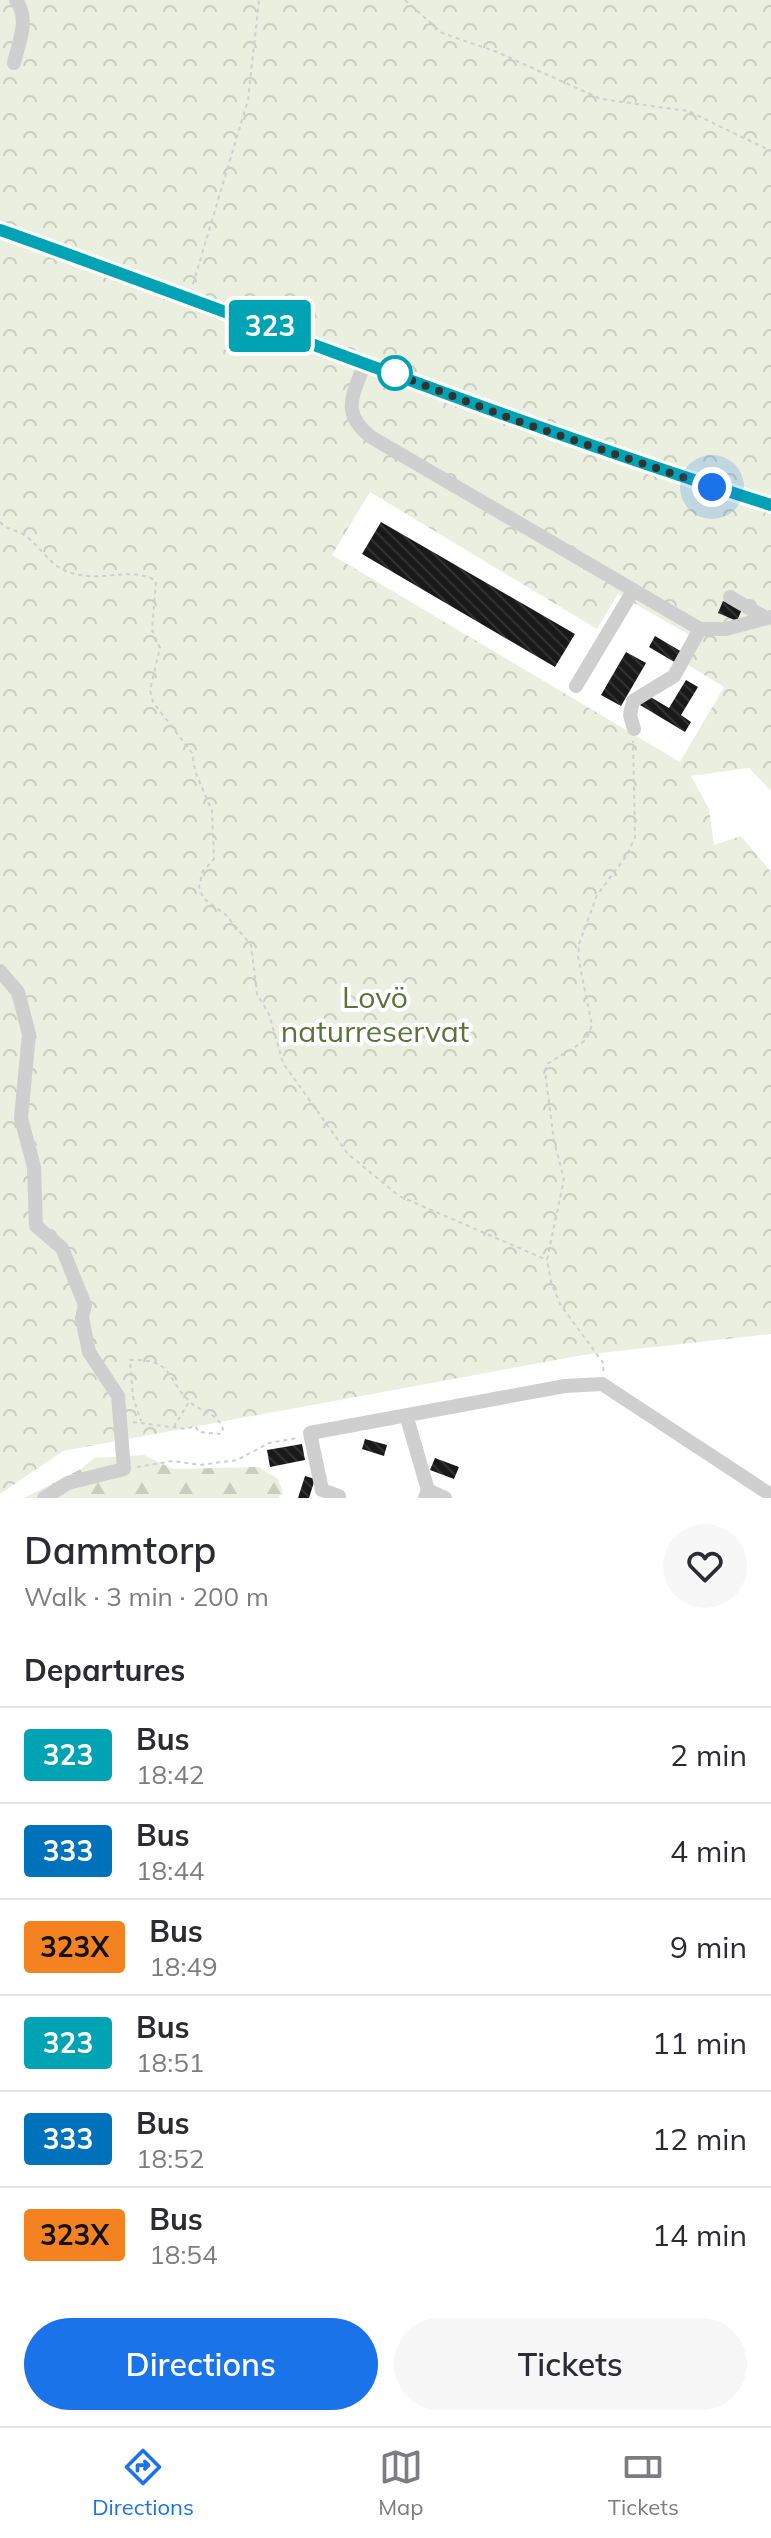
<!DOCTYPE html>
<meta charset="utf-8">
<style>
body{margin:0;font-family:Mulish,sans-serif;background:#f7f7f7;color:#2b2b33;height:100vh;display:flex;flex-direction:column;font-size:30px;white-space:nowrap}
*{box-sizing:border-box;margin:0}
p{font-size:26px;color:#7c7c81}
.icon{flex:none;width:44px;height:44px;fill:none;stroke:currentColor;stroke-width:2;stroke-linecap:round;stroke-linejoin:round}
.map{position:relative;height:1498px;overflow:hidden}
.panel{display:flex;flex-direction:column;background:#fff;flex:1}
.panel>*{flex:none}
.badge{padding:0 16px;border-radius:6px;font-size:28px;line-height:52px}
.you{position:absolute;width:40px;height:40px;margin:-20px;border:6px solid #fff;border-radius:50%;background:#1a73e8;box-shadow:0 0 0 12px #1a73e833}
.map>.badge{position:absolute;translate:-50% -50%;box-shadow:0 0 0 4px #fff}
h2{padding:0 24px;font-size:30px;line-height:72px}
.round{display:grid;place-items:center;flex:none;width:84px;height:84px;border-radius:42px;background:#f7f7f7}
.summary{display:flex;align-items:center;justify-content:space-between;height:136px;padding:0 24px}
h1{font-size:38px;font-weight:600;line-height:60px}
.action{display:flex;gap:16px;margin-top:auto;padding:16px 24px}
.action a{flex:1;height:92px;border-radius:48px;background:#1a73e8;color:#fff;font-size:32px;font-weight:600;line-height:92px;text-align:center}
.action a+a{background:#f7f7f7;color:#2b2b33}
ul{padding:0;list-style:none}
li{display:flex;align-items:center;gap:24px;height:96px;padding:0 24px;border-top:2px solid #e1e1e2}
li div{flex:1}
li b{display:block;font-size:30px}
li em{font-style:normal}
li .badge{min-width:88px;font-weight:700;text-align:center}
.dock{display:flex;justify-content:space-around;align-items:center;height:112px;border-top:2px solid #e1e1e2;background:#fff;font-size:22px;color:#7c7c81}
.dock a{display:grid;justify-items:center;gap:4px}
.dock .active{color:#1a73e8}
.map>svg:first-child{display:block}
</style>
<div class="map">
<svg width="771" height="1498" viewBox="0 0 771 1498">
<defs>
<pattern id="forest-firs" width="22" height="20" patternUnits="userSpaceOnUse" patternTransform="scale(2)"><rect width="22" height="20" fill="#eaefdf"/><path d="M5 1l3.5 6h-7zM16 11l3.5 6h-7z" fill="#c9cdc0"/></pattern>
<pattern id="park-crowns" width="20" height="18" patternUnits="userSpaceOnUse" patternTransform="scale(2)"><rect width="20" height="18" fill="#eaefdf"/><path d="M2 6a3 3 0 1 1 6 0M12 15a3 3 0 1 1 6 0" fill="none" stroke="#c9cdc0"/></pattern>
<pattern id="building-back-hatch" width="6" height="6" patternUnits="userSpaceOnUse" patternTransform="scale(2)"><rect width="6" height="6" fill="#191919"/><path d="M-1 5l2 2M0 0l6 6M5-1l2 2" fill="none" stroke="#323232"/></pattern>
</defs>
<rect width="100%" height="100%" fill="#fff"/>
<path fill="url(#forest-firs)" d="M144,1455L173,1469L259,1467L278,1479L283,1493L278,1498H24L81,1469L94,1458Z"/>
<path fill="url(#park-crowns)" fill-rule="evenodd" d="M0,0H771V791L749,768L691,776L709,809L714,845L741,836L771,872V1334L583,1355L63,1451L0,1494ZM370,492L597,629L618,594L700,641L688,665L724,687L680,762L332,555Z"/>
<path fill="url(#building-back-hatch)" d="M381,522L575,634L555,667L362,554Z
M723,601L742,609L737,621L718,613Z
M655,636L682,652L676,663L649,647Z
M626,652L646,663L621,706L601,695Z
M686,680L698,687L681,715L691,722L685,732L640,705L647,695L669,708Z
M365,1439L387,1445L384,1456L362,1449Z
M302,1444L305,1460L270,1467L267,1450Z
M435,1458L459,1467L454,1479L430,1470Z
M305,1476L315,1479L309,1498H298Z"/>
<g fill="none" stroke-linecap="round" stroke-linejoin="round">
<path stroke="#cfcfcf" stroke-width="2" stroke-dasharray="4 4" stroke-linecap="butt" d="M405,0L442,33L497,52L601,99L688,111L771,151
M193,284L248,100L259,0
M0,522C8,531 19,530 27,537C49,555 52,573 88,576C112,578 135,568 156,581L152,630L160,648L150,690L153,702L192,753L195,771L212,811L214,859L203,871L199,886L203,898L226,915L251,945L257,994L269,1014L283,1063L348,1154L399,1196L547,1260
M603,1371L604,1364L560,1304L551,1282L547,1260L564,1179L554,1141L545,1071L547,1064L586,1040L592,1025L578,957L579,944L597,895L627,855L635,837L633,741
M133,1422L186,1429L195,1426L199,1432L221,1434L223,1429C216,1411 201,1413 189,1401C165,1377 174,1359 130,1360L133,1397L141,1421
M174,1427L188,1403
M137,1467L173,1461L200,1465L237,1460L269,1443L297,1438"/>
<path stroke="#cfcfcf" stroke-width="14" d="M14,63C19,41 30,20 16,0
M0,230C257,321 511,423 771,505
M365,362C354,394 339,412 371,437L700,629H726L771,617
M730,597L766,618
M576,686L633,591
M634,729L630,715L633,701L674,676L700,629
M0,971L18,992L29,1034L21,1118L34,1167L36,1226L62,1248L85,1305L82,1318L89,1352L118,1396L124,1469L68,1483L44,1498
M407,1418L428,1490L425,1498
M428,1490L445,1498
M339,1496L322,1490L310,1433L565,1386L602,1384L771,1495"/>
</g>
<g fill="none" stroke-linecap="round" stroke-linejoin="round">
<defs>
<path id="line" d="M0,230C257,321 511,423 771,505"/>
</defs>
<use href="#line" stroke="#fff" stroke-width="18"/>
<use href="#line" stroke="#00a3b4" stroke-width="12"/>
<path stroke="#323232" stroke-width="8" stroke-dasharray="0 14.4" d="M395,373L390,372L520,422L712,487"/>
</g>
<circle fill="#fff" stroke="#00a3b4" stroke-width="4" cx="395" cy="373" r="16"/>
<g text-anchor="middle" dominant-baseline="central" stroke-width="8" stroke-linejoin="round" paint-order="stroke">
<g font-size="30" fill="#5b723b" stroke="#fff">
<text x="375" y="997">Lovö<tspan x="375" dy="34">naturreservat</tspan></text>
</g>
</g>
</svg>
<div class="you" style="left:712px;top:487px"></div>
<b class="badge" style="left:270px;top:326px;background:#00a3b4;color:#fff">323</b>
</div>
<section class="panel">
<div class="summary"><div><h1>Dammtorp</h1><p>Walk · 3 min · 200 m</p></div><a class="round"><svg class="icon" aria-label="heart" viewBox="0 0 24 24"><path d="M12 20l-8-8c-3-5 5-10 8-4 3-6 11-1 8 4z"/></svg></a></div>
<h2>Departures</h2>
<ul>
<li><span class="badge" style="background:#00a3b4;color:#fff">323</span><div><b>Bus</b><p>18:42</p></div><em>2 min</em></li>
<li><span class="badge" style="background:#0072bc;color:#fff">333</span><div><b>Bus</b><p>18:44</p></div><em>4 min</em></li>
<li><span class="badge" style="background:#f58220;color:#111">323X</span><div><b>Bus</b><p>18:49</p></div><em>9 min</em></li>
<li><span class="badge" style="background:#00a3b4;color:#fff">323</span><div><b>Bus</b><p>18:51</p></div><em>11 min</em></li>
<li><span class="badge" style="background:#0072bc;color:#fff">333</span><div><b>Bus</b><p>18:52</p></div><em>12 min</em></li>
<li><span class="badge" style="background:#f58220;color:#111">323X</span><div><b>Bus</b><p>18:54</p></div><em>14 min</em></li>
</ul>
<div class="action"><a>Directions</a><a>Tickets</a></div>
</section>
<nav class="dock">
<a class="active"><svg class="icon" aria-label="directions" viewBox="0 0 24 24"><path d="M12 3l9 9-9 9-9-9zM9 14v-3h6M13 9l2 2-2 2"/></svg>Directions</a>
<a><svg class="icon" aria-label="map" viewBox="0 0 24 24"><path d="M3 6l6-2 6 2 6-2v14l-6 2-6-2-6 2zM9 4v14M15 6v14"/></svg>Map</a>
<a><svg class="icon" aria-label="tickets" viewBox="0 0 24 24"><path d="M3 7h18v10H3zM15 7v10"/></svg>Tickets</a>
</nav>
